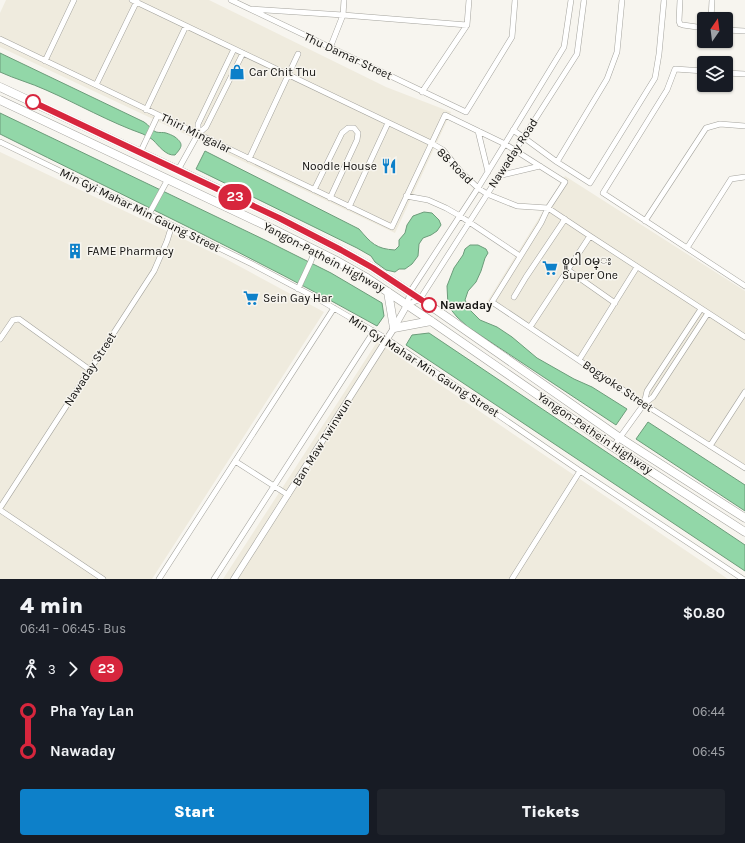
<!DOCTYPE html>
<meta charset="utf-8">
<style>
body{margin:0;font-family:Karla,"Noto Sans Myanmar",sans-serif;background:#20242c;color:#f1f3f6;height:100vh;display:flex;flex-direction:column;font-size:15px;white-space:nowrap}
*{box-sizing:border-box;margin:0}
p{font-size:13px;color:#9ea1a6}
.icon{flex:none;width:22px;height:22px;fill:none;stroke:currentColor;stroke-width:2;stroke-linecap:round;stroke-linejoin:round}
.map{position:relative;height:579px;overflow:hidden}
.panel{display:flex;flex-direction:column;background:#171b24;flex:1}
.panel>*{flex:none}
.badge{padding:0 8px;border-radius:13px;font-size:14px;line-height:26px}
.needle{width:26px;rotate:14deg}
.tools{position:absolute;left:697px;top:12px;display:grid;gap:8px}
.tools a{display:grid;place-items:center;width:36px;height:36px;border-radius:4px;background:#171b24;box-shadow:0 1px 3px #0004;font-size:20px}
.map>.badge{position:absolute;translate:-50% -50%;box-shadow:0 0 0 2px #fff}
.legs{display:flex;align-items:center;gap:6px;height:44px;padding:0 20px;font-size:13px}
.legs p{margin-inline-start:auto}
.headline{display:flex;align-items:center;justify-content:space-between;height:68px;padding:0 20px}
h1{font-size:22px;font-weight:800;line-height:30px}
.button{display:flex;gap:8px;margin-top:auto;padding:8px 20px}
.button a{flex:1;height:46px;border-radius:4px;background:#0d80c9;color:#fff;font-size:16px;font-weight:800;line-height:46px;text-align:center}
.button a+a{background:#20242c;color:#f1f3f6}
ul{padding:0 20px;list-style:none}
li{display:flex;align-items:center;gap:14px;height:40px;font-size:15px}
li i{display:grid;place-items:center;width:6px;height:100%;margin:0 5px;background:currentColor}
li i::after{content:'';width:10px;height:10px;margin:-5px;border:3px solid;border-radius:50%;background:#171b24}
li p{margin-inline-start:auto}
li:first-child i{background:linear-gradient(#0000 50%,currentColor 0)}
li:last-child i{background:linear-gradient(currentColor 50%,#0000 0)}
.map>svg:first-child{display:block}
</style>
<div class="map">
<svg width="745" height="579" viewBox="0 0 745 579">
<rect width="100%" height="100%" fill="#f7f5ef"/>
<path fill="#efebde" d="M6,0H209L386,87L451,112L395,233L0,47V13Z
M0,152L226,259L324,312L152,579H0Z
M565,176L745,291V469L487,302Z
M377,342L728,579H223Z"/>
<path fill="#92d7a8" stroke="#6c9c7a" d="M0,53L144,122C149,125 151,130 156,132C160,133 163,132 166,133C169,134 172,135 175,137C184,144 182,147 175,155C166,156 159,146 153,140C151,138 146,136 143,134C109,122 78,104 46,90C31,83 15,79 0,72Z
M0,113L267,241L331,273L382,303L384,316L377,326C254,257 126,197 0,134Z
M205,151L359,229C371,243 376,249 395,250L399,246V240L405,233L407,225L413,216L424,212L432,213L439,220L441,225L437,231L431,235L423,238L419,244L418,256L412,264L405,269H399L395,272L386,270L375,262L371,256L357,248L196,169Z
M470,245H478L486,249L488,253L485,258L481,271L476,282L468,291L465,300L470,310L480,320L497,327L512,337L537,358L574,379L592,387L627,409L616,425L468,327L457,317L448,306L447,286L454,268L463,255L465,249Z
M429,333L745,545V571L406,345L412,335Z
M648,422L745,485V511L636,439Z"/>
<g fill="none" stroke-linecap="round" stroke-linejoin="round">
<defs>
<path id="minor" d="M132,0L431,143L443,150L461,172L478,188L487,194L517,206L548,208L590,236L745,337
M231,0L466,112L512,37L515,0
M680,0L679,21L680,24L683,25L704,28
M252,9L343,15L467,25
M711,19L712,0
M726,30L745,31
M0,39L392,227L445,115L505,144L565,182L548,208L541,223L492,302L644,404L745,468
M330,48L343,15L344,0
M234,49L198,124V134L206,127L243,53
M45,61L74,0
M704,71L675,69L667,90L603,193L745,286
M726,73L745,74
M96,85L137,1
M422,92L467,25L469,0
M146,110L186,26
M513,130L523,137L557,162L590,183L655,78L659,54L664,0
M478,131L488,172
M0,142L252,264L320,300L387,339L580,471L743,579
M140,153L158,115
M249,159L298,54
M557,162L607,79L617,52L622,0
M178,170L198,134
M498,176L540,166
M314,190L342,133L348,128H354L358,133L357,140L330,198
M406,196L428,200L446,208L460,216L520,256
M349,207L388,123
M149,214L168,179
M645,221L706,128L720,124L745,126
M687,248L731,179L745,177
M568,270L615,303
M298,289L311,261L315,250
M514,297L526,277L565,219
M407,305L420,299L577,54L584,0
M407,305L410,292L478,188L564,47L571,0
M530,327L590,236
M0,339L13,320L19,319L90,370
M579,360L637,267
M644,404L647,391L701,309
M710,446L745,392
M613,447L644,404L653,397L708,313
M235,461L288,495
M0,508L154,271L167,241L172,225
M0,510L103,579
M159,579L334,308
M214,579L374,331
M512,579L580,471"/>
<path id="tertiary" d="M234,579L394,328L407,305"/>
<path id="primary" d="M0,87L178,170L279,218L341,250L373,268L438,311L620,438L745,518
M0,100L273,229L335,260L367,278L431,321L613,447L745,532
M388,292L394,328L431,321"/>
</defs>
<use href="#minor" stroke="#a4a39d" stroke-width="6"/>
<use href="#tertiary" stroke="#a4a39d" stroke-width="7"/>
<use href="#primary" stroke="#a4a39d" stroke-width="9"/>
<use href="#minor" stroke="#fff" stroke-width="5"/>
<use href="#tertiary" stroke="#fff" stroke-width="6"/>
<use href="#primary" stroke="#fff" stroke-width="8"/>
</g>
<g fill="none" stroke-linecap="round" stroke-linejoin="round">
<defs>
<path id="line-1" d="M33,102L279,218L341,250L373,268L429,305"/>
</defs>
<use href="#line-1" stroke="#fff" stroke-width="9"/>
<use href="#line-1" stroke="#d7263d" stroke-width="6"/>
</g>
<defs>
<symbol id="shop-bare" viewBox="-9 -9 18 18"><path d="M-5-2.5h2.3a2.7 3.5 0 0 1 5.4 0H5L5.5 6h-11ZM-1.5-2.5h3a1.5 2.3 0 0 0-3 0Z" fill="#0d80c9" stroke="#f7f5ef" stroke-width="2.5" paint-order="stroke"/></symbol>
<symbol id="restaurant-bare" viewBox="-9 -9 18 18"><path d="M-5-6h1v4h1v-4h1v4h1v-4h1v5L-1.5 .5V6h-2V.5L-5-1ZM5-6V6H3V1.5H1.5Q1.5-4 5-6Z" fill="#0d80c9" stroke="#f7f5ef" stroke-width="2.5" paint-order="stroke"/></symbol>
<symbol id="building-bare" viewBox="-9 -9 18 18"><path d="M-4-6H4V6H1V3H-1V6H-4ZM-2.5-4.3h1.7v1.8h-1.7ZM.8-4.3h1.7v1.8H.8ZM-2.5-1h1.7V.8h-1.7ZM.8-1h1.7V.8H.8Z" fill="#0d80c9" stroke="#f7f5ef" stroke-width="2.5" paint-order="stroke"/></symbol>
<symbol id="supermarket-bare" viewBox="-9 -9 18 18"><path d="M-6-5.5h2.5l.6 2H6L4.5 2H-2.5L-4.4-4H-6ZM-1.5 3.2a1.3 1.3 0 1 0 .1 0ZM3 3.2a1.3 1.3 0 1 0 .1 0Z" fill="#0d80c9" stroke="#f7f5ef" stroke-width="2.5" paint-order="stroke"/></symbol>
</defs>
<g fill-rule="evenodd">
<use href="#shop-bare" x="226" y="61" width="22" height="22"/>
<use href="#restaurant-bare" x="378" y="155" width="22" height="22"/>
<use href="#building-bare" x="64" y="240" width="22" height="22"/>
<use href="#supermarket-bare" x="539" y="257" width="22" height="22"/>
<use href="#supermarket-bare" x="240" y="287" width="22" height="22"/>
</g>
<g fill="#fff" stroke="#d7263d" stroke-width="2">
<circle cx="33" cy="102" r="7"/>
<circle cx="429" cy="305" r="7"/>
</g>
<g text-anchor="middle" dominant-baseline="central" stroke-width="3" stroke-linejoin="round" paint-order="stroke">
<g font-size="12" fill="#131210" stroke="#f7f5ef">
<text transform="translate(348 56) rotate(25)">Thu Damar Street</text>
<text transform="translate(196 133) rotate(26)">Thiri Mingalar</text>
<text transform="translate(513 153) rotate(-57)">Nawaday Road</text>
<text transform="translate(455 166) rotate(45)">88 Road</text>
<text transform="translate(140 210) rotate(26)">Min Gyi Mahar Min Gaung Street</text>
<text transform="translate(324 257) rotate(28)">Yangon-Pathein Highway</text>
<text transform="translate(424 366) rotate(33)">Min Gyi Mahar Min Gaung Street</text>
<text transform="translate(90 369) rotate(-57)">Nawaday Street</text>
<text transform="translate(618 386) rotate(34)">Bogyoke Street</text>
<text transform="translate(595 433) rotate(34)">Yangon-Pathein Highway</text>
<text transform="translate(322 442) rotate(-58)">Ban Maw Twinwun</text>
</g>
<g font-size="12" fill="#131210" stroke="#f7f5ef" text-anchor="start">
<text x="249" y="72">Car Chit Thu</text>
<text x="377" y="166" text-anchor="end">Noodle House</text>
<text x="87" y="251">FAME Pharmacy</text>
<text x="562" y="261">စူပါ ၀မ္း<tspan x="562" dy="14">Super One</tspan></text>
<text x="263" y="298">Sein Gay Har</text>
</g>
<g font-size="12" font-weight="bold" fill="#131210" stroke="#f7f5ef" text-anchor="start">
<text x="440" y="305">Nawaday</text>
</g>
</g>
</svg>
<div class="tools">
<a><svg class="needle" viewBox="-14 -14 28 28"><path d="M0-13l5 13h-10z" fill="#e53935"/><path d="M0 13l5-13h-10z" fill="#9ea1a6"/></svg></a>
<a><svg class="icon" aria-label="layers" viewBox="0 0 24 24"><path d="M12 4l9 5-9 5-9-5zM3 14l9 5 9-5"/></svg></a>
</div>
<b class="badge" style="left:235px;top:197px;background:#d7263d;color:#fff">23</b>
</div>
<section class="panel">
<div class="headline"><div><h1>4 min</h1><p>06:41 – 06:45 · Bus</p></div><b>$0.80</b></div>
<div class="legs"><svg class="icon" aria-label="walk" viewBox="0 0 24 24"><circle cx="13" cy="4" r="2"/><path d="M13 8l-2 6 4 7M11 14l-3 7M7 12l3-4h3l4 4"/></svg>3<svg class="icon" aria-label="forward" viewBox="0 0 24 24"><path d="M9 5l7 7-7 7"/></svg><b class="badge" style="background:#d7263d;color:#fff">23</b></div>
<ul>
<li><i style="color:#d7263d"></i><b>Pha Yay Lan</b><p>06:44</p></li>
<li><i style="color:#d7263d"></i><b>Nawaday</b><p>06:45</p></li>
</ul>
<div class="button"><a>Start</a><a>Tickets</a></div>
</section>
